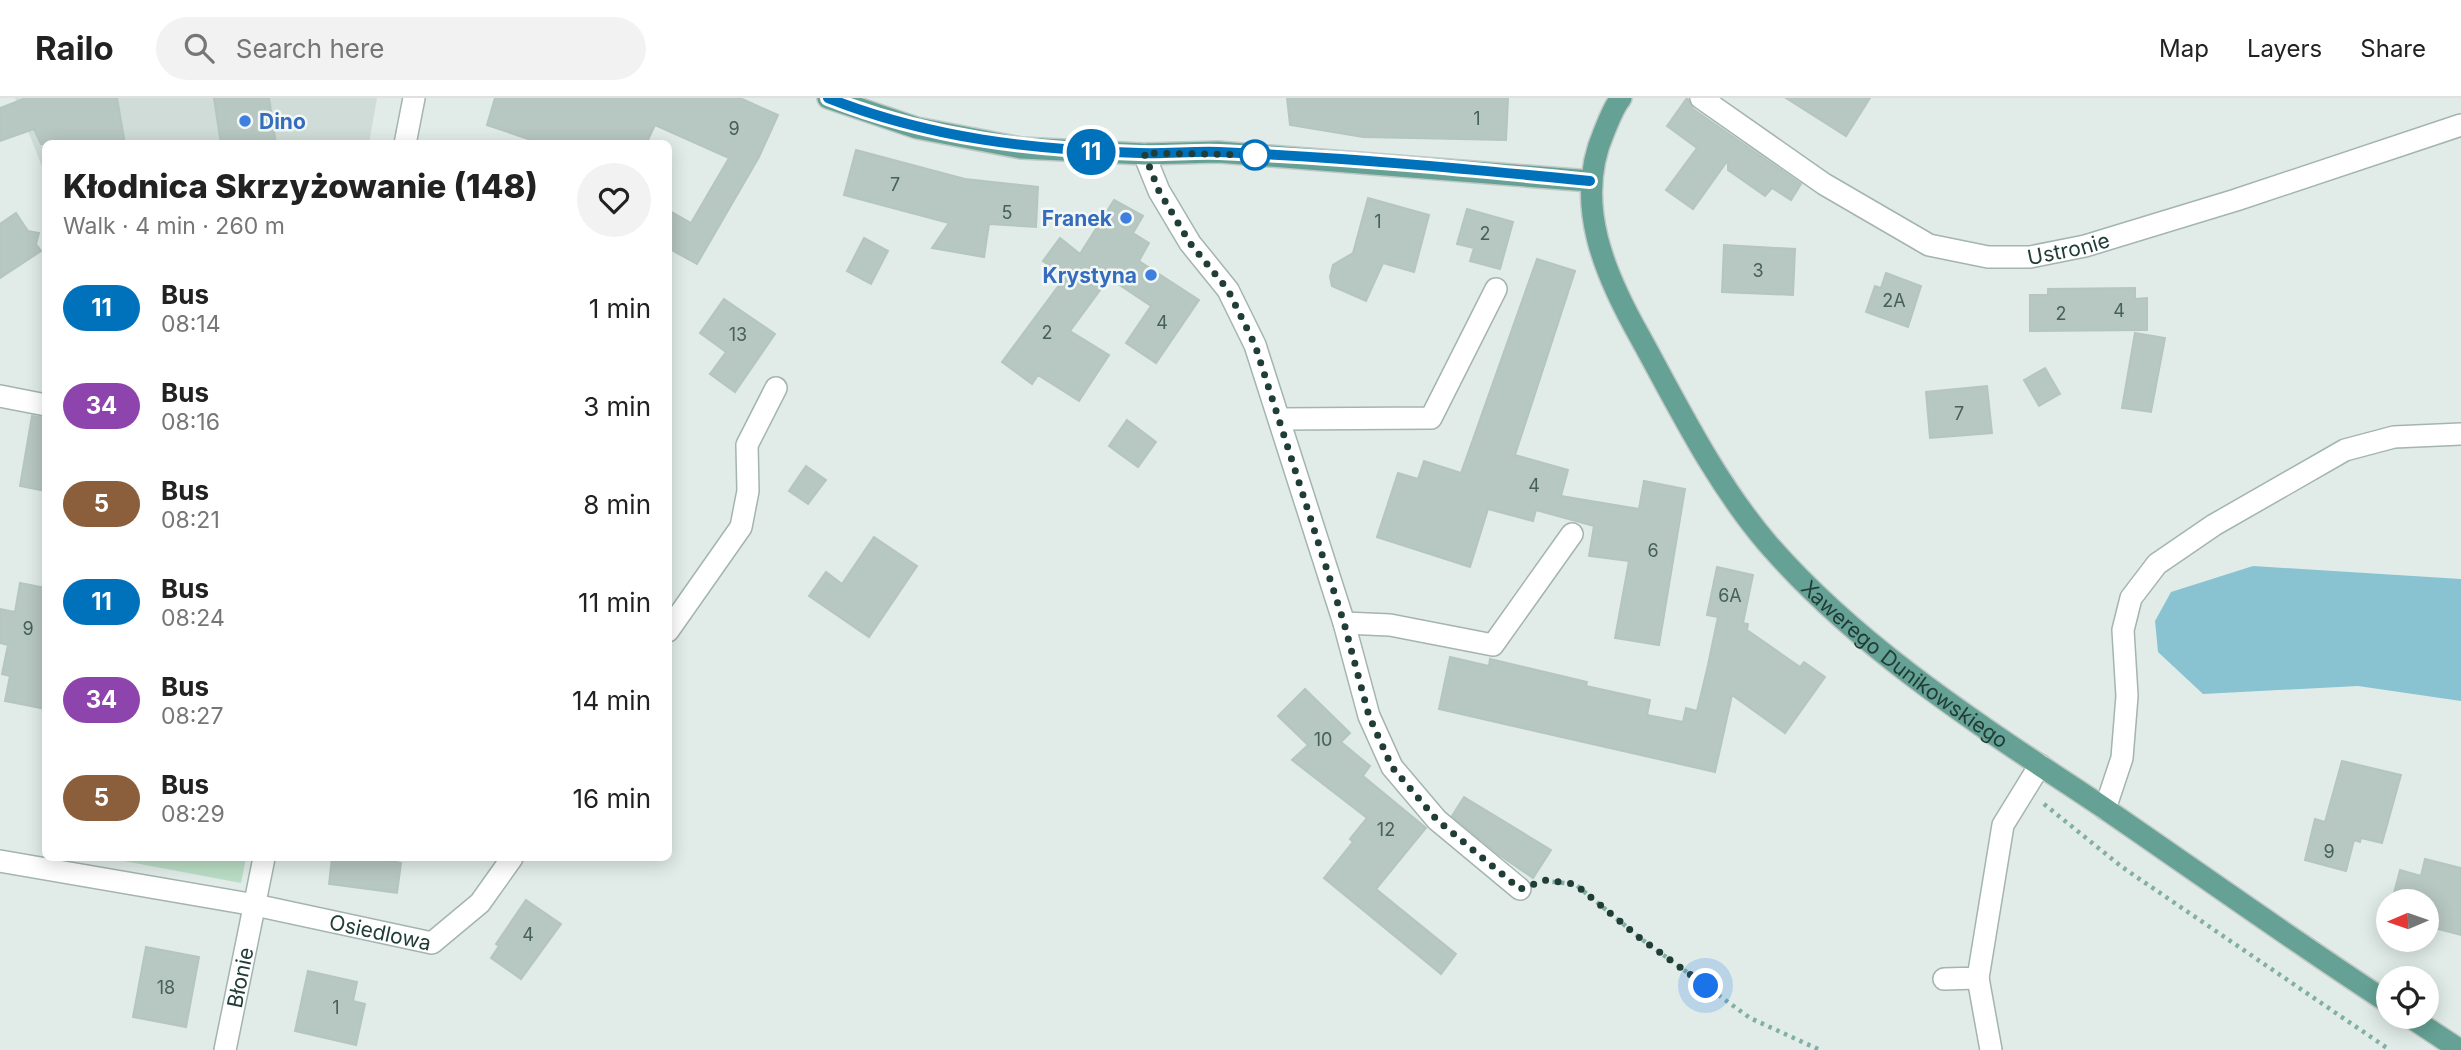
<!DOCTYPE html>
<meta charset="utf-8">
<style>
body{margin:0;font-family:Inter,sans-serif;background:#f2f2f2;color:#222;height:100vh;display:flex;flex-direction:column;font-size:26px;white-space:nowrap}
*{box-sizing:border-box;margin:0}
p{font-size:23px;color:#767676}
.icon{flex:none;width:38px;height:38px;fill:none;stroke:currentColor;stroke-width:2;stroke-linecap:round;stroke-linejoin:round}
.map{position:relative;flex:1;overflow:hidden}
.drawer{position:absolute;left:42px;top:42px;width:630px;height:721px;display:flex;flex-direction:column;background:#fff;border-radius:10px;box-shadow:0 4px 18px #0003}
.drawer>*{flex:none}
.badge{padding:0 14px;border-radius:23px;font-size:24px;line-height:46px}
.needle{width:46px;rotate:268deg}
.controls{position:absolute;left:2376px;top:791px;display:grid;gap:14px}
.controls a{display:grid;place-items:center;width:63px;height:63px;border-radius:50%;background:#fff;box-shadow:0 4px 18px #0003;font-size:35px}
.you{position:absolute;width:35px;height:35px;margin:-18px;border:5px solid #fff;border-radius:50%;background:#1a73e8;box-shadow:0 0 0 10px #1a73e833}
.map>.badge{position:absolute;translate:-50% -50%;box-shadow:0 0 0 4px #fff}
.round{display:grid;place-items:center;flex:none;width:74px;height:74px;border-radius:37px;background:#f2f2f2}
.overview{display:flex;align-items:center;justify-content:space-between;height:119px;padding:0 21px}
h1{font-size:33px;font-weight:800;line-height:52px}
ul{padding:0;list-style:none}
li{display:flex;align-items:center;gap:21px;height:98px;padding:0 21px}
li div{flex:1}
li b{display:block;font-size:26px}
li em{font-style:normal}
li .badge{min-width:77px;font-weight:700;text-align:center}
header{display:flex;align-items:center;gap:42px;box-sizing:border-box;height:98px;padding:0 35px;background:#fff;border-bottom:2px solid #e0e0e0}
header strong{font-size:33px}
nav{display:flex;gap:38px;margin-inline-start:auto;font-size:24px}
.search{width:490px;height:63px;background:#f2f2f2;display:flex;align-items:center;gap:18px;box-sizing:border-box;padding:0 24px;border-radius:38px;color:#767676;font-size:26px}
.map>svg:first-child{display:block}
</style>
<header>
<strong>Railo</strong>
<div class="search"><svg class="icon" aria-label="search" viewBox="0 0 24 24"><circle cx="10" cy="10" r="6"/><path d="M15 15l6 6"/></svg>Search here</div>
<nav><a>Map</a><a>Layers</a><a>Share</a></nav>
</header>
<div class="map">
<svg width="2461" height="952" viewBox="0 0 2461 952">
<rect width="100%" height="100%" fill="#e1ece8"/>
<path fill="#cfdcd7" d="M15,0H377L369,45L46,46L45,76Z"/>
<path fill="#baddc5" d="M108,760H246L241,785Z"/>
<path fill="#89c3d2" d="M2253,468L2461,481V603L2358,588L2203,596L2158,554L2155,523L2171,494Z"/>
<path fill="#b7c7c1" stroke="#b4c6bf" stroke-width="2" d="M26,0H117L125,46H41L34,31L0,43V10Z
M214,0H269L276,46H221Z
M495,0H740L778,17L759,59L697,166L668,150V112L691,125L729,60L655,27L646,46H543L487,27Z
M1287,0H1508L1506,42L1363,39L1290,27Z
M1687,0L1693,11L1801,86L1791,102L1772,90L1765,98L1728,72V62L1693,111L1666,92L1697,50L1667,28Z
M1786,0H1870L1846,38Z
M856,52L965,81L1038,89L1036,129L989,126L984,159L932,150L949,125L844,97Z
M1368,100L1429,117L1414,174L1383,165L1366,203L1332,188L1330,179L1333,167L1353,155Z
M1114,102L1143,118L1133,135L1149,145L1139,163L1199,202L1156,265L1126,245L1151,208L1109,180L1070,233L1109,257L1079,303L1038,277L1032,286L1002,264L1065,179L1043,163L1060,140L1080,156Z
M1467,111L1513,124L1500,171L1470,163L1474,150L1457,146Z
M16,115L28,133L39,135L36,146L41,153L0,180V126Z
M864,140L888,153L871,186L847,173Z
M1724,147L1795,151L1793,197L1722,194Z
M1537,161L1575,173L1515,357L1568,372L1561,398L1639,411L1644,383L1685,391L1659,547L1615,540L1629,463L1589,458L1594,428L1536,412L1533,423L1488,411L1470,469L1377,439L1398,375L1418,381L1424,363L1461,375Z
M1886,175L1921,188L1908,229L1866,214L1875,188L1881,190Z
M2135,190V201L2147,200V232L2030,233V197H2048V191Z
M724,201L775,236L735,294L710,276L726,254L700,235Z
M2135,235L2165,240L2151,314L2122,310Z
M2045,270L2060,296L2039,308L2024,282Z
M1987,288L1992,335L1930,340L1926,294Z
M32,318L46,320V393L20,388Z
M1127,322L1156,344L1138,369L1109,348Z
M806,368L826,382L808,406L789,393Z
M874,439L917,468L869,539L809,498L826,474L842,486Z
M1717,469L1753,477L1743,525L1748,526L1747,532L1800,569L1804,564L1825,579L1785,635L1732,597L1715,674L1439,611L1450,559L1489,568L1490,561L1587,584L1586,588L1650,602L1647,617L1683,624L1686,610L1697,613L1708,567L1718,519L1707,517Z
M20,485L46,490V611L5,603L10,578L2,576L8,547L0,545V511L15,514Z
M1305,591L1350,635L1341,644L1370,668L1363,678L1426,730L1376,791L1456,856L1441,876L1324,780L1353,744L1350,741L1367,720L1292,662L1308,647L1278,618Z
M2342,663L2401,677L2382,745L2361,740L2360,744L2354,742L2346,773L2305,762L2315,721L2325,724Z
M1464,699L1551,752L1533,780L1498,756L1452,718Z
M332,760H377L401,765L397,795L329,786Z
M2425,761L2461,770V837L2427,828V803H2392L2400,772L2421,778Z
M526,802L561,826L521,881L491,860L499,848L496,846Z
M146,849L199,859L186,929L133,919Z
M308,873L357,884L353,903L365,906L356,947L295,933Z"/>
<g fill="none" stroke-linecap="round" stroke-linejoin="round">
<defs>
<g id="minor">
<path id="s1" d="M1701,0L1824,86L1929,147L1988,159H2030L2085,148L2236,102L2461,27"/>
<path d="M405,46L414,0"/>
<path d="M1144,56L1159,93L1190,145L1228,192L1255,247L1344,525L1369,618L1392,669L1437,722L1520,791"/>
<path d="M0,298L46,307"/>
<path d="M1280,321L1431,320L1496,191"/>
<path d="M1344,525L1390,527L1493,547L1572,436"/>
<path d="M668,533L741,429L748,393L747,347L776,290"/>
<path d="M2105,711L2122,660L2127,598L2123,532L2131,500L2157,466L2214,427L2345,352L2394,339L2461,336"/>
<path id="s2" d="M0,763L255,807L432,845L480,805L512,760"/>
<path d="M1978,880L1991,952"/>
<path d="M1944,881L1978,880L2003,727L2040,667"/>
<path id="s3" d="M225,952L264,760"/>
</g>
<g id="major">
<path d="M828,0L917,30L1021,50L1144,56L1218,54L1590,83"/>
<path id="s4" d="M1621,0C1613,10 1609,22 1604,34C1573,105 1605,177 1640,239C1679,310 1715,384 1768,446C1862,554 1986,631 2104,710C2199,775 2292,842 2389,905"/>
<path d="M2410,919L2460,952"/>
</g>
</defs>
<use href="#minor" stroke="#a4b4af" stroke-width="24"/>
<use href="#major" stroke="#c1c9c7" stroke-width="24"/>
<path stroke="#81b0a3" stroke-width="4.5" stroke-dasharray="3.5 5" stroke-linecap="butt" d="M2044,706L2122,769L2390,952
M1544,783L1575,786L1640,840L1750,920L1820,952"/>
<use href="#minor" stroke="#fff" stroke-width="21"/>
<use href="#major" stroke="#65a295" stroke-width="21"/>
</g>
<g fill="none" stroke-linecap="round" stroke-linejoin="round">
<defs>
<path id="line" d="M828,0C929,40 1032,52 1140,55C1166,56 1193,53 1219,54C1343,59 1467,71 1590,83"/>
</defs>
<use href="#line" stroke="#fff" stroke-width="16"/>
<use href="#line" stroke="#0072bc" stroke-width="10"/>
<path stroke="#213d37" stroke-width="7" stroke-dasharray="0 12.6" d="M1255,57L1144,55L1159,93L1190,145L1228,192L1255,247L1344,525L1369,618L1392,669L1437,722L1520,791L1546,782L1575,786L1640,840L1706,888"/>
</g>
<g fill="#3f7fe0" stroke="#f2f8f5" stroke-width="2.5">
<circle cx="245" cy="23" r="7"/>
<circle cx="1126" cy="120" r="7"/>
<circle cx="1151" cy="177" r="7"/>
</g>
<circle fill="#fff" stroke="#0072bc" stroke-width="3.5" cx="1255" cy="57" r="14"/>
<g text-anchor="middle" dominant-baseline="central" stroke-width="5" stroke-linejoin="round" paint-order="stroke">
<g font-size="18" fill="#46605a">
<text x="1477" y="20">1</text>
<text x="734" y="30">9</text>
<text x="895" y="86">7</text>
<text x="1007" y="114">5</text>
<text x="1378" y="123">1</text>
<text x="1485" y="135">2</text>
<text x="1758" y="172">3</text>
<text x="1894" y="202">2A</text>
<text x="2119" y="212">4</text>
<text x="2061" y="215">2</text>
<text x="1162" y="224">4</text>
<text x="1047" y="234">2</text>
<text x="738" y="236">13</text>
<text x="1959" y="315">7</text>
<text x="1534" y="387">4</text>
<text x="1653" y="452">6</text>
<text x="1730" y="497">6A</text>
<text x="28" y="530">9</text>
<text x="1323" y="641">10</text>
<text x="1386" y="731">12</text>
<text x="2329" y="753">9</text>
<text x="528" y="836">4</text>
<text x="166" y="889">18</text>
<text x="336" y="909">1</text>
</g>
<g font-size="21" font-weight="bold" fill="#366cbe" stroke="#f2f8f5" text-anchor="end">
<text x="259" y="23" text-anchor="start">Dino</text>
<text x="1112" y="120">Franek</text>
<text x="1137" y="177">Krystyna</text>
</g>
<g font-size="21" fill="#213d37" stroke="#f2f8f5">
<text stroke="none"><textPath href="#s1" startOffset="413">Ustronie</textPath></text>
<text stroke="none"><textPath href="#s4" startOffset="681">Xawerego Dunikowskiego</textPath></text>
<text stroke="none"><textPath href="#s2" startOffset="387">Osiedlowa</textPath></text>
<text stroke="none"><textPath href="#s3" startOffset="74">Błonie</textPath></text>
</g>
</g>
</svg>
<div class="controls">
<a><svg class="needle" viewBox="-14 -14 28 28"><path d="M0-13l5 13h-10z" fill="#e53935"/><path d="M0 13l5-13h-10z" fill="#767676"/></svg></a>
<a><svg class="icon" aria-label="locate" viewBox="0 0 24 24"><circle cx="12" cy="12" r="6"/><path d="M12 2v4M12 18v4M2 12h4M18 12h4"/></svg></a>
</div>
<div class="you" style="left:1706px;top:888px"></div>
<b class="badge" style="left:1091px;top:54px;background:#0072bc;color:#fff">11</b>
<section class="drawer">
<div class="overview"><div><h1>Kłodnica Skrzyżowanie (148)</h1><p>Walk · 4 min · 260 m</p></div><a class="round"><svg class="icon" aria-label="heart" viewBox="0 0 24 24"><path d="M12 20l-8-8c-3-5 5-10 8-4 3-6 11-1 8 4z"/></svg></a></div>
<ul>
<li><span class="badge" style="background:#0072bc;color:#fff">11</span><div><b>Bus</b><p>08:14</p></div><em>1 min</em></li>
<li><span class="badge" style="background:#8e44ad;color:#fff">34</span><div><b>Bus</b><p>08:16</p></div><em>3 min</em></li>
<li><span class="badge" style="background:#8b5e3c;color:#fff">5</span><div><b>Bus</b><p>08:21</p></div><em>8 min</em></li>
<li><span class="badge" style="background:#0072bc;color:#fff">11</span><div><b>Bus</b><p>08:24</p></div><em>11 min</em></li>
<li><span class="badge" style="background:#8e44ad;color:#fff">34</span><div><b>Bus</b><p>08:27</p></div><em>14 min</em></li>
<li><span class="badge" style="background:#8b5e3c;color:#fff">5</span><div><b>Bus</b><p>08:29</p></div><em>16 min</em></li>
</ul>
</section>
</div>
